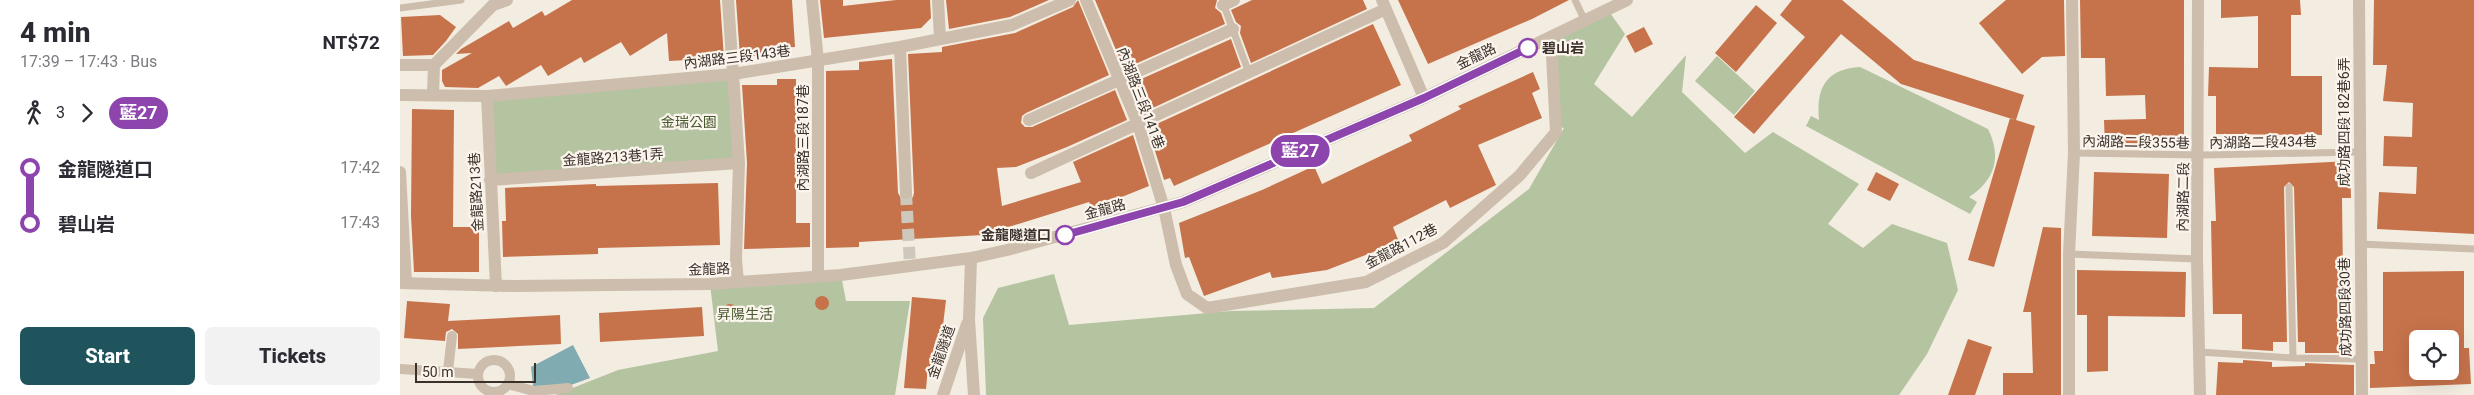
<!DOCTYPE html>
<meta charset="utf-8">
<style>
body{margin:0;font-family:Roboto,"Noto Sans TC",sans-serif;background:#f2f2f3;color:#2b2b33;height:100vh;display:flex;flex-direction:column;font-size:19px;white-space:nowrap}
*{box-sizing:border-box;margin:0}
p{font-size:16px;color:#7c7c81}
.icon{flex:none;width:28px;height:28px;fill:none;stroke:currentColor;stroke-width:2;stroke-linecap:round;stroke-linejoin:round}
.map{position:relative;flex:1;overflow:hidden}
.side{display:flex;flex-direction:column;background:#fff;width:400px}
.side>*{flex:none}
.badge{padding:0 10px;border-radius:16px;font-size:18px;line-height:32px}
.controls{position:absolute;left:2009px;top:330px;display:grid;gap:10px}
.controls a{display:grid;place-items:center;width:50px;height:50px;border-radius:8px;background:#fff;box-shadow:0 5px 20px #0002;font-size:25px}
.scale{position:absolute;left:15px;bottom:12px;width:121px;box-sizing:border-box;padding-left:5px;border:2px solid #3a312b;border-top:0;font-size:14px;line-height:18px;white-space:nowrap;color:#3a312b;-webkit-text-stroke:4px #fbf5ed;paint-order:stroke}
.map>.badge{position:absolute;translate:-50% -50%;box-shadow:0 0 0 2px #fff}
.legs{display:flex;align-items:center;gap:8px;height:55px;padding:0 20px;font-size:16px}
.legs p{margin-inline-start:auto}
.headline{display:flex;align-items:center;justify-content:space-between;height:85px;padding:0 20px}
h1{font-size:28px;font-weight:800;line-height:38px}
.action{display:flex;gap:10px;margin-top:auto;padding:10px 20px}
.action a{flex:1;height:58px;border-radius:8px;background:#1f545c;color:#fff;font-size:20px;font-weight:800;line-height:58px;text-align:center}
.action a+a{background:#f2f2f3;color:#2b2b33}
ul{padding:0 20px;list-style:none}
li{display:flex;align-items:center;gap:18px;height:55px;font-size:19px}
li i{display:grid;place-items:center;width:8px;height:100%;margin:0 6px;background:currentColor}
li i::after{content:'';width:12px;height:12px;margin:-6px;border:4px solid;border-radius:50%;background:#fff}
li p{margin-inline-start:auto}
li:first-child i{background:linear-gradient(#0000 50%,currentColor 0)}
li:last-child i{background:linear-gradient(currentColor 50%,#0000 0)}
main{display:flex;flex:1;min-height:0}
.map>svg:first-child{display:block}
</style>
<main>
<section class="side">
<div class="headline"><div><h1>4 min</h1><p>17:39 – 17:43 · Bus</p></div><b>NT$72</b></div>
<div class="legs"><svg class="icon" aria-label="walk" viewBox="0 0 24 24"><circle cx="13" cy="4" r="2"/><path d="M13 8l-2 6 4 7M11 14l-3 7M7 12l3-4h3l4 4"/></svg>3<svg class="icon" aria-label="forward" viewBox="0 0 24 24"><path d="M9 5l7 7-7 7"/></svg><b class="badge" style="background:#8e44ad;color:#fff">藍27</b></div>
<ul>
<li><i style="color:#8e44ad"></i><b>金龍隧道口</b><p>17:42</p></li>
<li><i style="color:#8e44ad"></i><b>碧山岩</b><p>17:43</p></li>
</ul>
<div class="action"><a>Start</a><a>Tickets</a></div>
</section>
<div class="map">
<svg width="2074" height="395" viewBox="0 0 2074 395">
<rect width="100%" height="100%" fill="#f3ece0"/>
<path fill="#b4c3a0" d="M1208,10L1225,34L1194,84L1232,117L1286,55L1282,92L1345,153L1373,132L1459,184L1428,224L1463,248L1492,224L1547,243L1558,290L1527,354L1499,395H586L583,318L598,288L654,274L669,325L831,311L974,308L1129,189L1164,128L1156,126L1151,37Z
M1317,56L1355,91L1334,115L1295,81Z
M1460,67L1588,129C1602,157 1595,180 1569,197L1577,202L1570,214L1406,126L1411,116L1419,120C1416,88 1426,69 1460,67Z
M333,74L339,163L90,180L87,96Z
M441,275L446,301H510L495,395H155L218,370L318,351L310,284Z"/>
<path fill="#7fabb1" d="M173,345L190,378L171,385L133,386L131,367Z"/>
<path fill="#c6734b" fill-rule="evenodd" d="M172,0H320L324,58L269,61L267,33L230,56L221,42L184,63L181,57L148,76L141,65L106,86L99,76L78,88L45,87L42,81V70L72,53L56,54L61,49L109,21L113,28L142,11L145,16Z
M336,0H392L395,47L365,49L366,55L340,57Z
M420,0H443V6L496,0H530L531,18L521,28L424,38Z
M546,0H649L610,17L549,29Z
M678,0L709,75L626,113L622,116L621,123L625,127H632L715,90L727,120L667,147L616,167L597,168L602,206L681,182L673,162L733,135L749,186L692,209L689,202L583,235L459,242V247L426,248V71L459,70V62L492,59L498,193L502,200L507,201L513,197L514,193L508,54L542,52V47L615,33L673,7Z
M695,0H817L815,8L821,13L825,24L724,69Z
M852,0H963L967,9L851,63L840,33L841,26L836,22L831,10Z
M998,0H1169L1132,19L1028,64Z
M1392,0H1442L1514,60L1624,95L1616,120L1635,126L1594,267L1568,260L1610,118L1615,120L1501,84L1441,34L1354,134L1334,117L1405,37L1380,15Z
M1606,0H1664L1665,56L1642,57L1622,74L1579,23Z
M1680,0H1784V148H1705L1704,120L1746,119L1745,95L1706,96L1705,58H1681Z
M1821,0H1900L1901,15H1891V76H1922V135L1816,134V96H1808L1809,67L1858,68V16L1821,18Z
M1974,0H2074V234L1977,229L1979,192L2016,194L2017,167L1983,166L1984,136L2012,137L2013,103L1983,101L1987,65H1973Z
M1356,5L1377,23L1336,72L1315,53Z
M40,15L56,27L46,41L33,55L3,56L1,17Z
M973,24L1001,85L774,186L770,178L764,180L748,128Z
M1244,27L1253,44L1235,53L1226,36Z
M831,39L841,67L742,113L730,84Z
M1133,72L1140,89L1132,93L1142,118L1078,145L1096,185L1050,208L1046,200L993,227L999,242L927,270L872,278L870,272L804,296L789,257L785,258L779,223L862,190L914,166L922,184L1012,141L1009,135L1061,109L1058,106Z
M377,79H396V223H410V247L344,249L347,163L342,85H377Z
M12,109L54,110L53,227H79V272H14L11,216Z
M1950,161L1951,198H1942L1944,353H1905V342H1898L1894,187L1889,182L1884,187L1887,342H1873V351L1842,349V314H1813L1811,221H1816L1814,168Z
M1476,172L1499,184L1490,201L1467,190Z
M1694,172L1769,174L1767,238L1692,236Z
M318,183L320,245L198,248V254L103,257L102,221H106L105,188L196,184V186Z
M1643,227L1661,228V395H1603V373H1633L1631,312H1623Z
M1677,270L1786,272L1785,317L1708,316V371L1687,372V315H1677Z
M2064,271V348H2069L2071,384L1970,388V364H1975L1974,351H1983V272ZM2018,339H2050V371H2018Z
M415 303a7 7 0 1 1 14 0a7 7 0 1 1-14 0Z
M512,297L546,300L538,368L528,367L526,389L504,388Z
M7,301L50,304L48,321L160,315L161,344L58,349V334L52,329L46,332L45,341L4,338Z
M323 311a7 7 0 1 1 14 0a7 7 0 1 1-14 0Z
M302,307L304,336L200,342L199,313Z
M1568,339L1592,347L1575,395H1548Z
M1843,360L1872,362V367L1905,366V363L1954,365V395H1816L1818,362L1843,363Z"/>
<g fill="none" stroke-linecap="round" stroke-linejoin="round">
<path stroke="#cec7bc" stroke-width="12" stroke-dasharray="12 6" stroke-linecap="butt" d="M506,193L510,265"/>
<path stroke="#ccbdac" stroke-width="7" d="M1175,0L1185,21
M823,3L849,73
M0,8L61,0
M1674,153L1803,155L1959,152
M1889,187L1893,358
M1960,244L2074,249
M1669,254L1797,259
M1800,352L1893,358L1961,359"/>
<path stroke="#ccbdac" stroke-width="10" d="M78 376a16 16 0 1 1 32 0a16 16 0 1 1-32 0Z
M0,369L78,374
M48,371L52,336
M108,384L134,391L168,388"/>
<path stroke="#ccbdac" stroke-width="12" d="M328,0L339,163L336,259L338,282
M412,0L418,61V276
M538,0L540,39
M686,0L738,124L764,208L776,265L787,294L807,308L966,282L1043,243L1119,176L1156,132L1151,37
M982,0L1024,98
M1959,0L1962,395
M823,5L834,0
M500,47L506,193
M0,65H34L93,5L107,0
M0,95L87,96L333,74L500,47L612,25L670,0
M33,95L34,65
M87,96L96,286
M629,120L833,29
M0,172L6,283
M631,173L986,9
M90,180L339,163
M1669,395V254L1674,153L1672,0"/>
<path stroke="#ccbdac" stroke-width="12" d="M1798,0L1797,259L1800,395
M571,258L569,320L574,395
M0,283L113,286L310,284L441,275L571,258L607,250L783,202L1024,98L1227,0
M543,395L567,324"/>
</g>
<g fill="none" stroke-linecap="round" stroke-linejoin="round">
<defs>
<path id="line-1" d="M665,235L783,202L1024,98L1128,48"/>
</defs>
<use href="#line-1" stroke="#fff" stroke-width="11"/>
<use href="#line-1" stroke="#8e44ad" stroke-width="8"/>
</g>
<g fill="#fff" stroke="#8e44ad" stroke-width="2.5">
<circle cx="1128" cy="48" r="9"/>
<circle cx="665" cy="235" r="9"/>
</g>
<g text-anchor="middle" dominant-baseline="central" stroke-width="4.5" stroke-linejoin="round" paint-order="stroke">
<g font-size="14" font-weight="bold" fill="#3a312b" stroke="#fbf5ed" text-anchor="start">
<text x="1142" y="48">碧山岩</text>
<text x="651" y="235" text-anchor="end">金龍隧道口</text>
</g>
<g font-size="14" fill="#3a312b" stroke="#fbf5ed">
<text transform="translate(1076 56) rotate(-26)">金龍路</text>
<text transform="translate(337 57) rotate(-7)">內湖路三段143巷</text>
<text transform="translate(741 98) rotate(69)">內湖路三段141巷</text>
<text transform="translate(1944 122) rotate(-90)">成功路四段182巷6弄</text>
<text transform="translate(403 138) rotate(-90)">內湖路三段187巷</text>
<text transform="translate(1736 142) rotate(1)">內湖路二段355巷</text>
<text transform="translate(1863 142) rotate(-1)">內湖路二段434巷</text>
<text transform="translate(213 157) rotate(-4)">金龍路213巷1弄</text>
<text transform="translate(76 192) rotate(-93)">金龍路213巷</text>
<text transform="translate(1783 197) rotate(-89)">內湖路二段</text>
<text transform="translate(705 209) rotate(-15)">金龍路</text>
<text transform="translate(1001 246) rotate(-28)">金龍路112巷</text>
<text transform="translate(309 269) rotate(-2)">金龍路</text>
<text transform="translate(1945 307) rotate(-91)">成功路四段30巷</text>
<text transform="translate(541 352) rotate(-71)">金龍隧道</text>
</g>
<g font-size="14" fill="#46592e" stroke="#fbf5ed">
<text x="289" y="122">金瑞公園</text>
<text x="345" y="314">昇陽生活</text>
</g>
</g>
</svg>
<div class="controls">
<a><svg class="icon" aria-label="locate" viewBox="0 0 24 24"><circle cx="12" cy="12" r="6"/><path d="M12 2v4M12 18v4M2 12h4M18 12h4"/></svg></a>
</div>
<div class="scale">50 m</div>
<b class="badge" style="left:900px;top:151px;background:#8e44ad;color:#fff">藍27</b>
</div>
</main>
